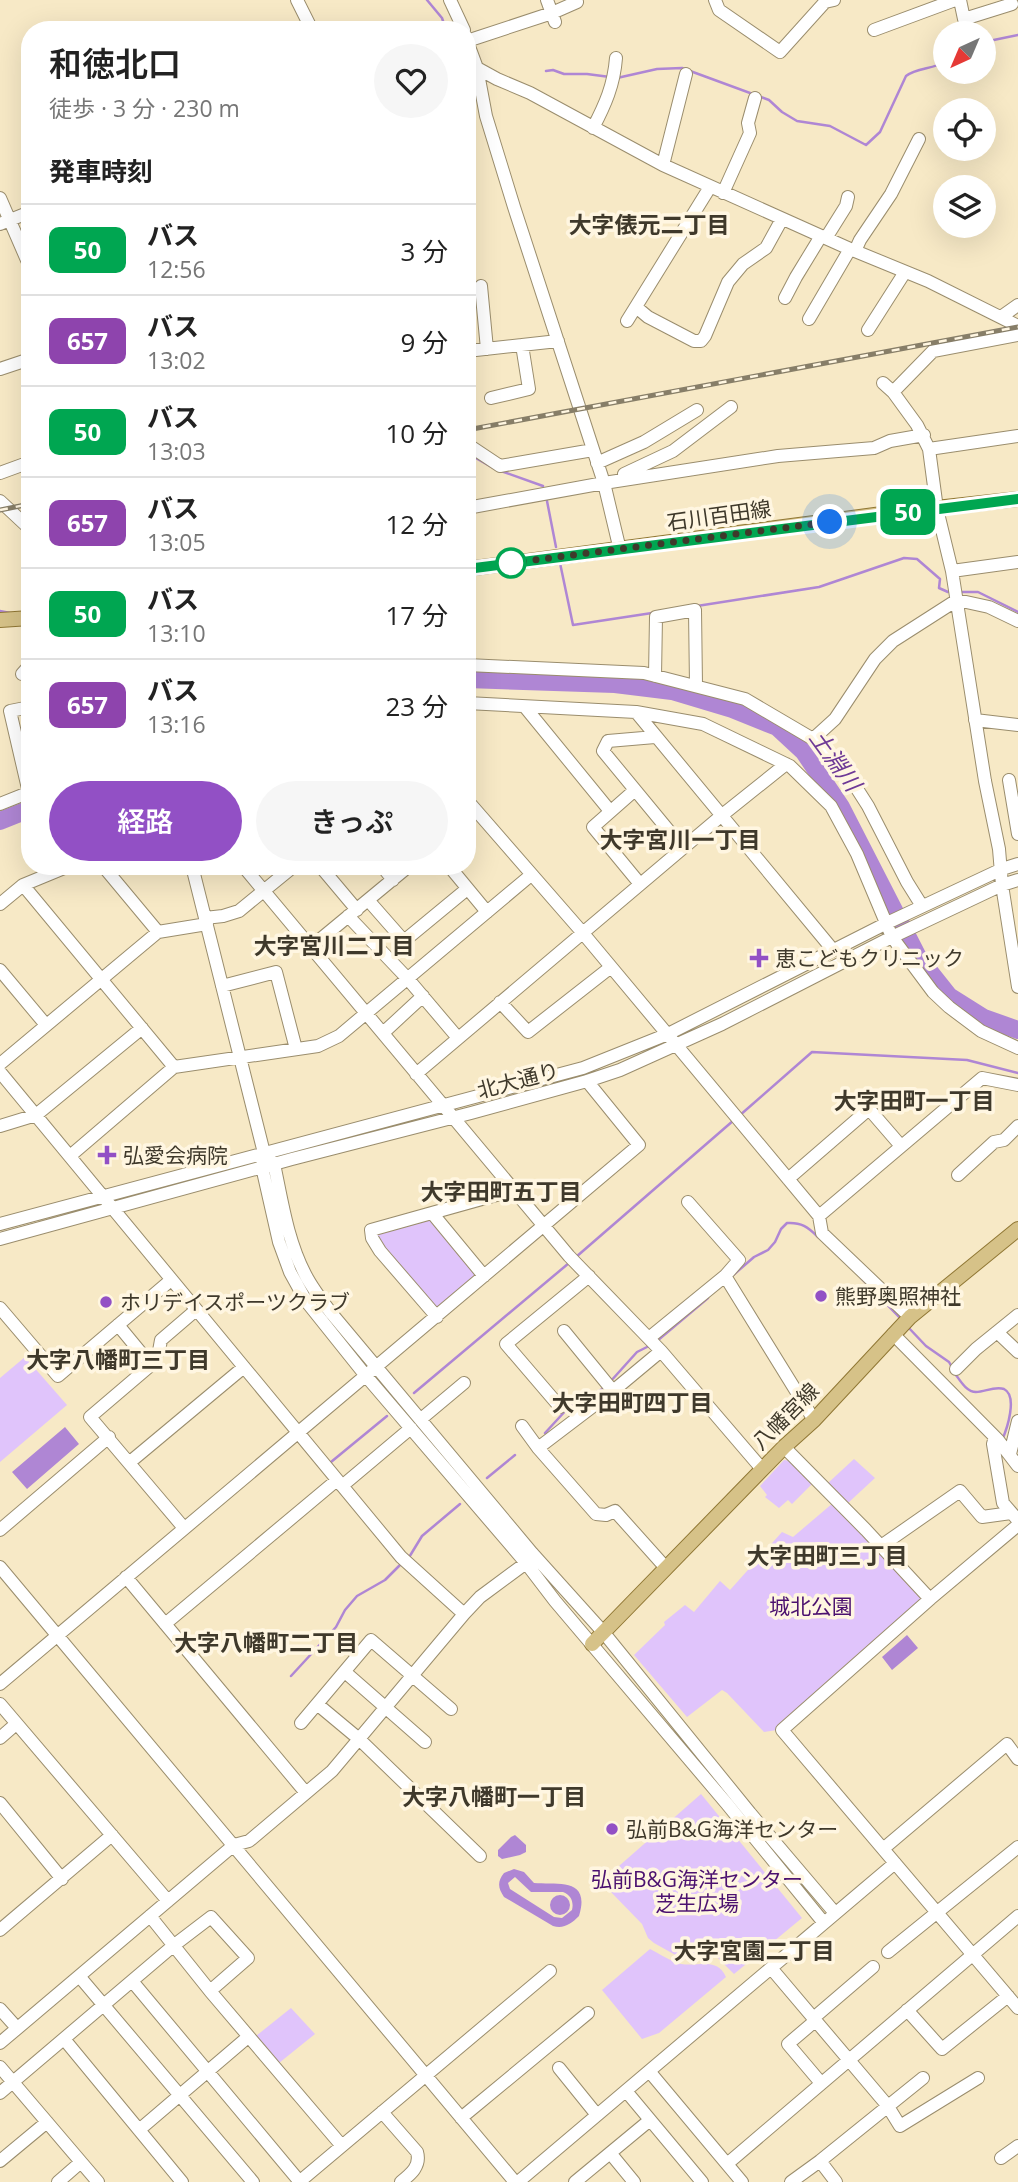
<!DOCTYPE html>
<html lang="ja">
<meta charset="utf-8">
<style>
body{margin:0;font-family:"Open Sans","Noto Sans JP",sans-serif;background:#f6f6f6;color:#222;height:100vh;display:flex;flex-direction:column;font-size:26px;white-space:nowrap}
*{box-sizing:border-box;margin:0}
p{font-size:23px;color:#767676}
.icon{flex:none;width:38px;height:38px;fill:none;stroke:currentColor;stroke-width:2;stroke-linecap:round;stroke-linejoin:round}
.map{position:relative;flex:1;overflow:hidden}
.panel{position:absolute;left:21px;top:21px;width:455px;height:854px;display:flex;flex-direction:column;background:#fff;border-radius:28px;box-shadow:0 7px 28px #0002}
.panel>*{flex:none}
.badge{padding:0 14px;border-radius:10px;font-size:24px;line-height:46px}
.needle{width:46px;rotate:224deg}
.buttons{position:absolute;left:933px;top:21px;display:grid;gap:14px}
.buttons a{display:grid;place-items:center;width:63px;height:63px;border-radius:50%;background:#fff;box-shadow:0 7px 28px #0002;font-size:35px}
.you{position:absolute;width:35px;height:35px;margin:-18px;border:5px solid #fff;border-radius:50%;background:#1a73e8;box-shadow:0 0 0 10px #1a73e833}
.map>.badge{position:absolute;translate:-50% -50%;box-shadow:0 0 0 4px #fff}
h2{padding:0 28px;font-size:26px;line-height:63px}
.round{display:grid;place-items:center;flex:none;width:74px;height:74px;border-radius:37px;background:#f6f6f6}
.overview{display:flex;align-items:center;justify-content:space-between;height:119px;padding:0 28px}
h1{font-size:33px;font-weight:600;line-height:52px}
.cta{display:flex;gap:14px;margin-top:auto;padding:14px 28px}
.cta a{flex:1;height:80px;border-radius:42px;background:#9250c5;color:#fff;font-size:28px;font-weight:600;line-height:80px;text-align:center}
.cta a+a{background:#f6f6f6;color:#222}
ul{padding:0;list-style:none}
li{display:flex;align-items:center;gap:21px;height:91px;padding:0 28px;border-top:2px solid #e0e0e0}
li div{flex:1}
li b{display:block;font-size:26px}
li em{font-style:normal}
li .badge{min-width:77px;font-weight:700;text-align:center}
.map>svg:first-child{display:block}
</style>
<div class="map">
<svg width="1018" height="2182" viewBox="0 0 1018 2182">
<rect width="100%" height="100%" fill="#f7e9c6"/>
<path fill="#e0c4fb" d="M428,1218L433,1220L477,1276L439,1308L433,1307L398,1267L376,1236L377,1232Z
M25,1357L67,1405L0,1462V1378Z
M854,1459L875,1478L848,1503L828,1483Z
M784,1460L791,1461L813,1483L792,1504L788,1500L779,1508L765,1497L767,1495L760,1486Z
M833,1503L923,1598L777,1730L764,1732L727,1693L722,1690L687,1717L634,1655L665,1625L664,1622L685,1605L694,1612L720,1581L730,1590L782,1532L793,1537Z
M701,1794L802,1918L734,1974L718,1958L709,1955L679,1957L654,1943L648,1938L642,1924L609,1890L611,1873Z
M650,1949C660,1954 670,1961 681,1964C699,1967 717,1957 726,1977L659,2033L642,2039L602,1990Z
M291,2008L315,2034L279,2063L256,2036Z"/>
<path fill="#af86d4" fill-rule="evenodd" d="M65,1427L79,1444L27,1489L12,1472Z
M907,1635L918,1648L892,1670L882,1657Z
M515,1835L526,1845V1852L520,1855L502,1859L498,1856V1850L511,1837Z
M514,1869L524,1872L534,1883C557,1885 591,1877 579,1916C571,1924 564,1929 553,1926L504,1897C498,1888 497,1882 504,1873ZM515,1877L531,1892H563C571,1895 574,1902 572,1910L562,1918L554,1917L510,1889L508,1883Z
M550 1905a10 10 0 1 1 20 0a10 10 0 1 1-20 0Z"/>
<g fill="none" stroke-linecap="round" stroke-linejoin="round">
<path stroke="#af86d4" stroke-width="2.5" d="M427,0L442,18L446,30
M984,42L1018,35
M546,71L553,70L564,74H587L610,77
M617,78L657,69L682,68L769,100L782,112L797,121L830,126L866,145L880,132L906,76C916,68 933,69 945,62
M467,453L495,469
M501,471L543,486
M547,501L556,547
M560,563L573,625L652,613
M960,592H978L1018,612
M697,606L819,587L904,558L917,559L940,579L939,588L948,592
M0,611L10,613
M739,1116L812,1052L967,1060L1018,1073
M576,1257L734,1120
M731,1277L754,1257L768,1250L775,1242L781,1229L787,1223C801,1222 808,1227 818,1237
M861,1278L900,1318
M907,1326L926,1346L949,1362L953,1369
M657,1341L708,1298
M956,1375C961,1382 967,1392 976,1392C985,1392 994,1386 1004,1389C1018,1396 1007,1429 1002,1440
M610,1382L637,1352L651,1345
M414,1393L569,1263
M545,1433L568,1408L606,1387
M331,1462L387,1416
M487,1478L515,1455
M408,1559L422,1536L460,1504
M291,1676L336,1627L345,1610L357,1596L385,1580L402,1563"/>
<path stroke="#af86d4" stroke-width="18" d="M467,679L615,684L672,691L732,709L777,727L804,752L841,807L918,957L949,996L984,1018L1018,1030
M0,821L30,809"/>
<defs>
<path id="minor" d="M297,0L312,30
M450,0L464,30
M547,0L555,22
M715,0L719,10L780,52L825,2L834,0
M960,0L964,19L1012,4
M874,30L955,0
M467,41L477,68L486,116L514,207L604,483L620,550
M467,41L552,13L577,2
M467,66L477,68L497,79L530,93L663,165L850,249L928,281L1018,326
M593,128C605,105 614,85 616,58
M663,165L686,74
M723,193L750,133L748,123L755,98
M0,198L30,267
M0,224L30,212
M826,238L846,206L848,197
M855,251L860,240L891,194L919,139
M481,286L487,349
M785,298L796,277L821,236
M636,307L648,317L694,341H701L705,336L728,282L743,264L766,248L782,219
M1001,317L1018,305
M809,319L850,249
M627,321L710,187
M868,330L905,272
M467,351L558,341
M0,369L30,359
M883,383L893,392L917,425L929,449L937,509L952,571L985,781L999,849L1002,885L1018,987
M893,392L933,351L1018,335
M491,398L529,389L522,345
M467,444L500,466L593,450
M929,449L1018,436
M597,463L644,442L697,410
M0,473L30,462
M624,474L673,451L731,407
M0,501L30,529
M467,508L604,483L778,456L874,448L890,441L924,435
M952,571L1018,562
M467,665L644,673L745,699L813,739L845,770L868,806L907,882L922,906
M22,674L30,665
M655,676L656,617L695,610L696,685
M467,703L636,712L703,724L790,766L831,806L857,854L892,937L933,992L949,1007L981,1031L1018,1048
M525,707L610,811
M636,712L833,950
M975,720L1018,725
M655,737L608,741L603,751L683,848
M813,739L835,719L875,659L893,641L957,600L989,607L1018,621
M1009,780L1018,834
M635,790L593,827L640,884
M29,793L10,711L30,707
M467,800L582,932L819,1216L822,1233L910,1317
M0,804L30,792
M103,866L158,932
M192,866L264,1153L262,1167L279,1242L290,1272L306,1301L366,1376L526,1563L555,1601L727,1804L824,1923
M243,866L569,1256L661,1351L762,1469
M320,866L357,910
M382,866L393,880
M449,866L487,912
M23,885L174,1067
M368,900L404,941L467,889
M0,904L23,885L69,866
M348,916L408,979L458,1038
M205,918L223,916L239,911L294,866
M311,947L409,866
M0,970L46,1025
M222,986L276,972L296,1049
M500,1002L528,1032L611,967
M383,1033L423,996
M0,1064L158,932L207,924
M0,1072L401,1557L464,1614
M416,1074L721,816L786,764
M0,1126L36,1115L142,1028
M70,1156L174,1067L318,1046L339,1036L531,875
M269,1159L274,1164C282,1201 287,1239 305,1274C312,1288 322,1301 332,1314L532,1553L604,1633L750,1813L835,1913
M958,1175L994,1142L1004,1140L1018,1126
M788,1179L869,1109L901,1146
M432,1213L484,1276
M819,1216L982,1078L1018,1085
M0,1224L583,1068L668,1034L887,923L1002,869L1018,864
M0,1239L292,1159L471,1113L587,1081L620,1070L722,1024L892,937L1002,885L1018,880
M725,1276L814,1420
M0,1308L58,1376L171,1280
M437,1317L380,1251L372,1238L371,1230L514,1190
M118,1325L151,1365L90,1417L184,1528
M564,1331L613,1391
M997,1332L1018,1352
M893,1334L998,1440L1018,1466
M649,1338L725,1276L739,1260L688,1202
M159,1351L161,1340L196,1310
M956,1369L976,1349L1018,1315
M560,1407L506,1344L589,1276
M421,1419L464,1383
M522,1426L538,1448L596,1514L606,1515L615,1511L666,1568
M995,1437L993,1444L1003,1503L1016,1518
M784,1447L866,1530L930,1599
M538,1448L613,1391L661,1351
M1010,1454L1018,1421
M130,1462L244,1367
M342,1486L411,1428
M1018,1525L930,1599L782,1730L1018,2008
M0,1530L109,1437
M881,1546L960,1491L982,1517L1011,1513
M0,1567L515,2182
M126,1577L306,1793
M165,1624L337,1480
M345,1672L425,1742
M0,1684L639,1145L587,1081
M0,1704L168,1901
M317,1704L359,1739L480,1856
M301,1723L371,1640L451,1709
M0,1738L16,1724
M0,1803L62,1879
M883,1849L1007,1744L1018,1759
M150,1916L210,1991L342,2146
M0,1930L112,1835
M888,1952L1018,1847
M771,1968L887,2105L900,2126L978,2078
M79,1976L253,2182
M132,1981L300,2182
M0,2009L17,2028
M907,2010L942,2049L1008,1996
M64,2039L182,2182
M0,2043L234,1845L249,1841L332,1771L464,1614L480,1597L526,1563
M0,2067L98,2182
M559,2068L597,2115
M649,2071L742,2182
M821,2083L788,2044L815,2021L817,2015L873,1967
M626,2091L702,2182
M0,2093L173,1946L211,1917L248,1958L210,1991
M382,2112L417,2152C421,2166 411,2174 401,2182
M461,2118L588,2013
M139,2130L248,2037
M611,2154L634,2182
M1001,2158L1018,2146
M0,2161L47,2122
M820,2161L836,2182
M727,2164L1018,1916
M58,2182L81,2162
M299,2182L550,1971
M518,2182L895,1863
M575,2182L650,2120
M791,2182L820,2161L923,2078"/>
<path id="major" d="M467,569L882,514L1018,499
M0,620L30,618
M592,1644L784,1447L814,1420L910,1317L1018,1229"/>
</defs>
<use href="#minor" stroke="#9a8d6d" stroke-width="14"/>
<use href="#major" stroke="#907734" stroke-width="16"/>
<use href="#minor" stroke="#fff" stroke-width="12"/>
<use href="#major" stroke="#d6c288" stroke-width="14"/>
<defs>
<path id="rail" d="M467,430L1018,327
M0,510L30,504"/>
</defs>
<use href="#rail" stroke="#877e68" stroke-width="5"/>
<use href="#rail" stroke="#fff6e1" stroke-width="2.5" stroke-dasharray="8" stroke-linecap="butt"/>
</g>
<g fill="none" stroke-linecap="round" stroke-linejoin="round">
<defs>
<path id="line" d="M467,569L1018,499"/>
</defs>
<use href="#line" stroke="#fff" stroke-width="16"/>
<use href="#line" stroke="#00a651" stroke-width="10"/>
<path stroke="#3f392b" stroke-width="7" stroke-dasharray="0 12.6" d="M511,563L830,522"/>
</g>
<circle fill="#fff" stroke="#00a651" stroke-width="3.5" cx="511" cy="563" r="14"/>
<g fill="#9250c5" stroke="#fff6e1" stroke-width="2.5">
<path d="M755.5 947.5h7v7h7v7h-7v7h-7v-7h-7v-7h7z"/>
<path d="M103.5 1144.5h7v7h7v7h-7v7h-7v-7h-7v-7h7z"/>
<circle cx="821" cy="1296" r="7"/>
<circle cx="106" cy="1302" r="7"/>
<circle cx="612" cy="1829" r="7"/>
</g>
<g text-anchor="middle" dominant-baseline="central" stroke-width="7" stroke-linejoin="round" paint-order="stroke">
<g font-size="21" fill="#3f392b" stroke="#fff6e1">
<text transform="translate(719 515) rotate(-8)">石川百田線</text>
<text transform="translate(518 1080) rotate(-15)">北大通り</text>
<text transform="translate(785 1416) rotate(-45)">八幡宮線</text>
</g>
<g font-size="21" fill="#3f392b" stroke="#fff6e1" text-anchor="start">
<text x="775" y="958">恵こどもクリニック</text>
<text x="123" y="1155">弘愛会病院</text>
<text x="835" y="1296">熊野奥照神社</text>
<text x="120" y="1302">ホリデイスポーツクラブ</text>
<text x="626" y="1829">弘前B&amp;G海洋センター</text>
</g>
<g font-size="21" fill="#4b116f" stroke="#fff6e1">
<text x="811" y="1606">城北公園</text>
<text x="697" y="1879">弘前B&amp;G海洋センター<tspan x="697" dy="24">芝生広場</tspan></text>
</g>
<g font-size="23" font-weight="bold" fill="#3f392b" stroke="#fff6e1">
<text x="649" y="224">大字俵元二丁目</text>
<text x="680" y="839">大字宮川一丁目</text>
<text x="334" y="945">大字宮川二丁目</text>
<text x="914" y="1100">大字田町一丁目</text>
<text x="501" y="1191">大字田町五丁目</text>
<text x="118" y="1359">大字八幡町三丁目</text>
<text x="632" y="1402">大字田町四丁目</text>
<text x="827" y="1555">大字田町三丁目</text>
<text x="266" y="1642">大字八幡町二丁目</text>
<text x="494" y="1796">大字八幡町一丁目</text>
<text x="754" y="1950">大字宮園二丁目</text>
</g>
<g font-size="23" font-style="italic" fill="#6e3996" stroke="#fff6e1">
<text transform="translate(836 760) rotate(54)">土淵川</text>
</g>
</g>
</svg>
<div class="buttons">
<a><svg class="needle" viewBox="-14 -14 28 28"><path d="M0-13l5 13h-10z" fill="#e53935"/><path d="M0 13l5-13h-10z" fill="#767676"/></svg></a>
<a><svg class="icon" aria-label="locate" viewBox="0 0 24 24"><circle cx="12" cy="12" r="6"/><path d="M12 2v4M12 18v4M2 12h4M18 12h4"/></svg></a>
<a><svg class="icon" aria-label="layers" viewBox="0 0 24 24"><path d="M12 4l9 5-9 5-9-5zM3 14l9 5 9-5"/></svg></a>
</div>
<div class="you" style="left:830px;top:522px"></div>
<b class="badge" style="left:908px;top:512px;background:#00a651;color:#fff">50</b>
<section class="panel">
<div class="overview"><div><h1>和徳北口</h1><p>徒歩 · 3 分 · 230 m</p></div><a class="round"><svg class="icon" aria-label="heart" viewBox="0 0 24 24"><path d="M12 20l-8-8c-3-5 5-10 8-4 3-6 11-1 8 4z"/></svg></a></div>
<h2>発車時刻</h2>
<ul>
<li><span class="badge" style="background:#00a651;color:#fff">50</span><div><b>バス</b><p>12:56</p></div><em>3 分</em></li>
<li><span class="badge" style="background:#8e44ad;color:#fff">657</span><div><b>バス</b><p>13:02</p></div><em>9 分</em></li>
<li><span class="badge" style="background:#00a651;color:#fff">50</span><div><b>バス</b><p>13:03</p></div><em>10 分</em></li>
<li><span class="badge" style="background:#8e44ad;color:#fff">657</span><div><b>バス</b><p>13:05</p></div><em>12 分</em></li>
<li><span class="badge" style="background:#00a651;color:#fff">50</span><div><b>バス</b><p>13:10</p></div><em>17 分</em></li>
<li><span class="badge" style="background:#8e44ad;color:#fff">657</span><div><b>バス</b><p>13:16</p></div><em>23 分</em></li>
</ul>
<div class="cta"><a>経路</a><a>きっぷ</a></div>
</section>
</div>
